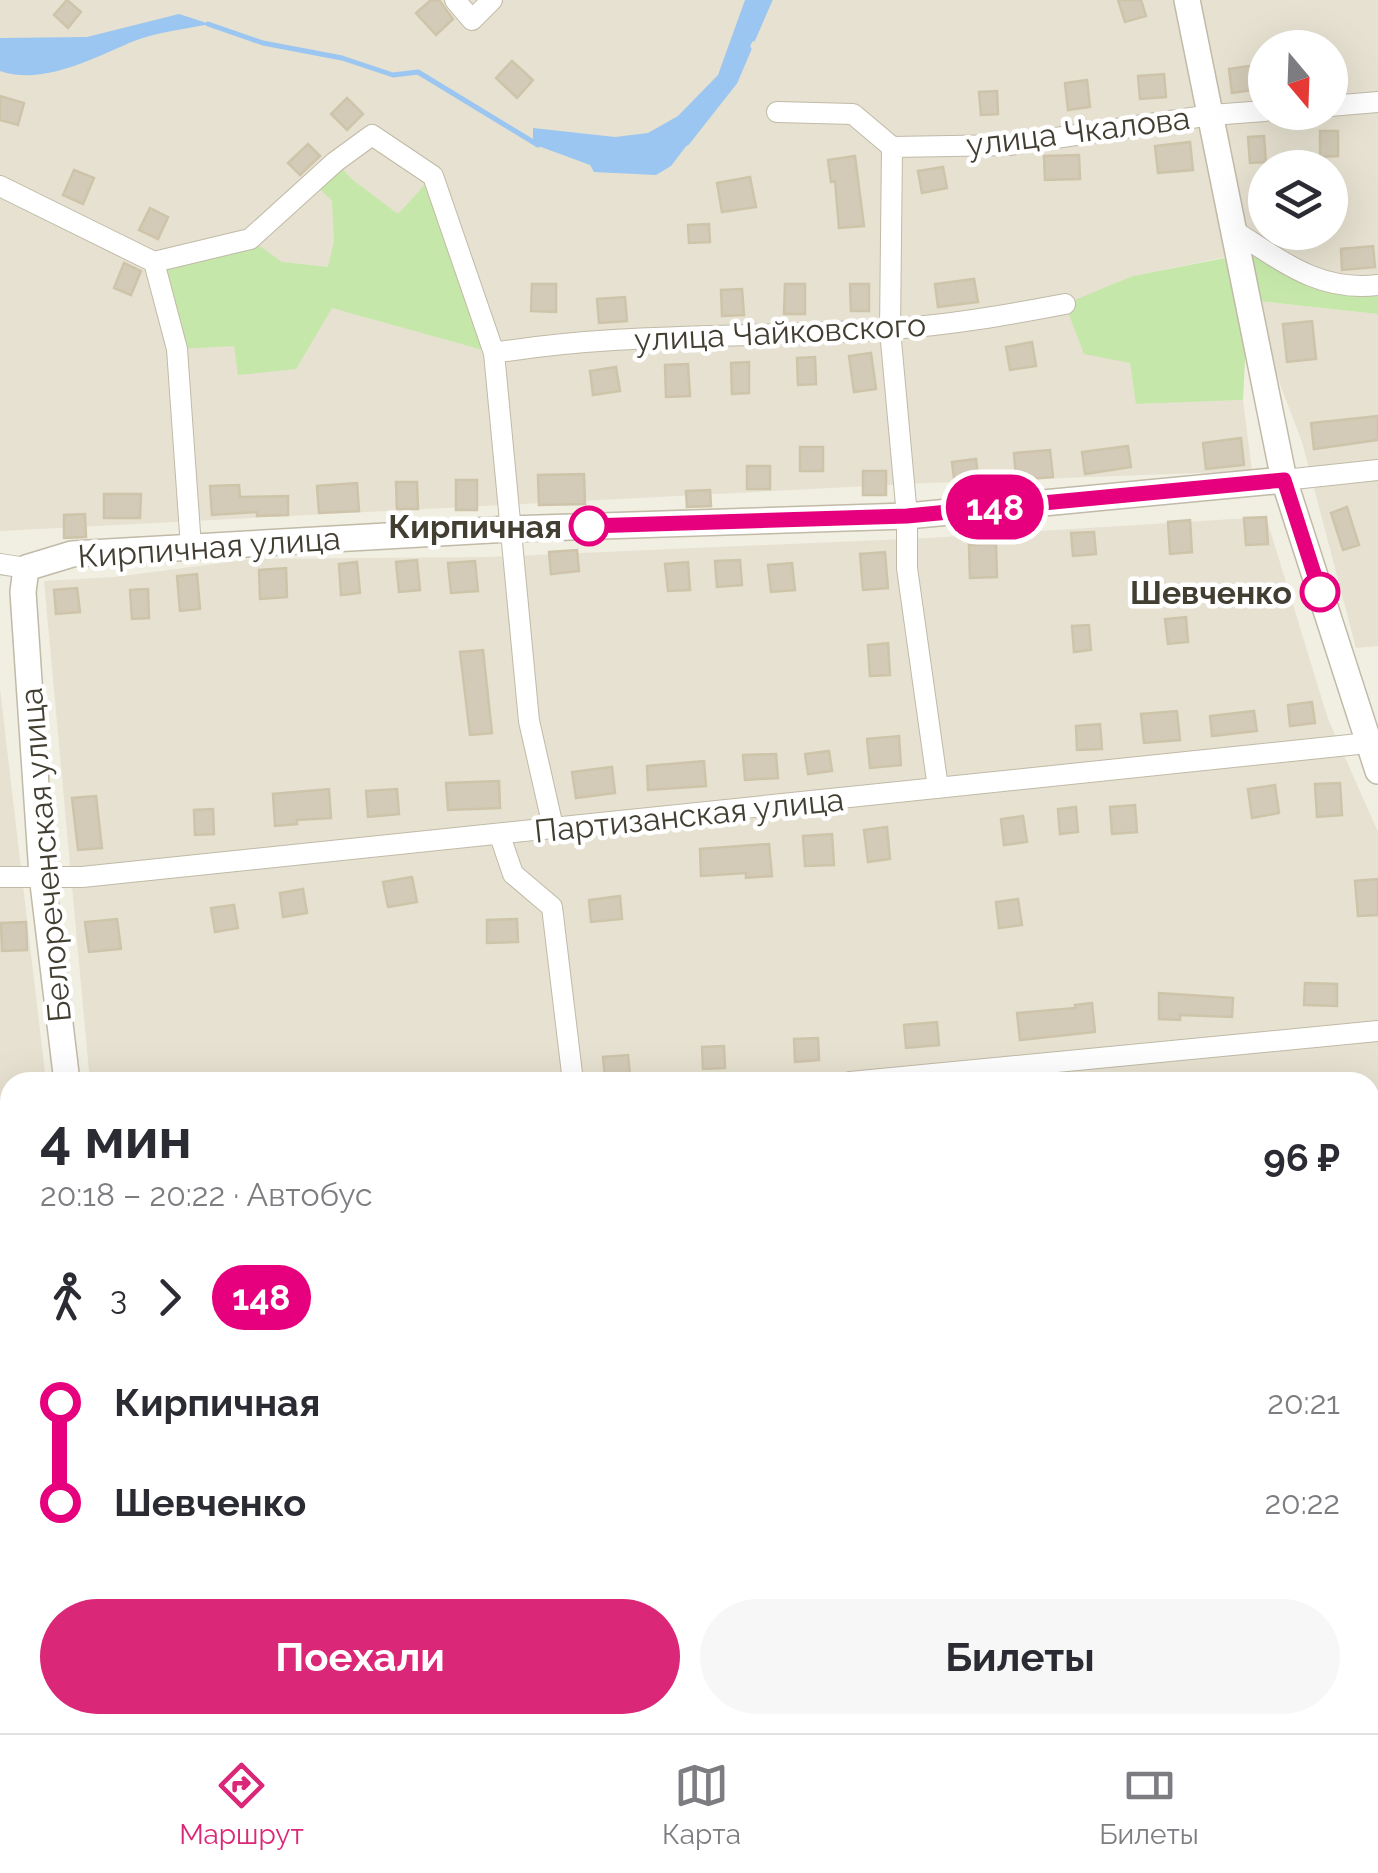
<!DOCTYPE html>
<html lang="ru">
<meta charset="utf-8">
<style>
body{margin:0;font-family:Raleway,sans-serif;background:#f7f7f7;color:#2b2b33;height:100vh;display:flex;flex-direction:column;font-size:38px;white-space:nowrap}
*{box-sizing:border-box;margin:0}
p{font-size:32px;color:#7c7c81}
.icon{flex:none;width:55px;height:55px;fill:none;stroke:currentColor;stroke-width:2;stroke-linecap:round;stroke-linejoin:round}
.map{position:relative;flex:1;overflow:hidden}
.details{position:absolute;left:0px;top:1072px;width:1380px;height:662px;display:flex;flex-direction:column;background:#fff;border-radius:30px 30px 0 0;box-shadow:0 10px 40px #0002}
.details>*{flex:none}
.badge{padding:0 20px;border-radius:32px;font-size:35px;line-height:65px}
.needle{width:65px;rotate:161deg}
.controls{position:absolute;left:1248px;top:30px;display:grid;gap:20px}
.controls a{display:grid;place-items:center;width:100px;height:100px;border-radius:50%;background:#fff;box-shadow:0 10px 40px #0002;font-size:50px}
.map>.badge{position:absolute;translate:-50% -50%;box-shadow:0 0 0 5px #fff}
.legs{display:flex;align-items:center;gap:15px;height:110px;padding:0 40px;font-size:32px}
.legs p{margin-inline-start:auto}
.overview{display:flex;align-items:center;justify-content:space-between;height:170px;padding:0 40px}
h1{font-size:55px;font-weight:700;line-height:75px}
.cta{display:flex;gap:20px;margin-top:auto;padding:20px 40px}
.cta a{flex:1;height:115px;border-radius:60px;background:#db2777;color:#fff;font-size:40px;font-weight:700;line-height:115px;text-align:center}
.cta a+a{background:#f7f7f7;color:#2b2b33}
ul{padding:0 40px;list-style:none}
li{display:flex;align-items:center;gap:35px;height:100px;font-size:38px}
li i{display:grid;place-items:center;width:15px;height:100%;margin:0 12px;background:currentColor}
li i::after{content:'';width:25px;height:25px;margin:-12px;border:8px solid;border-radius:50%;background:#fff}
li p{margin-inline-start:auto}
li:first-child i{background:linear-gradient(#0000 50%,currentColor 0)}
li:last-child i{background:linear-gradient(currentColor 50%,#0000 0)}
.tab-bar{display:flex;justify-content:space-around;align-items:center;height:140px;border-top:2px solid #e1e1e2;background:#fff;font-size:28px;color:#7c7c81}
.tab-bar a{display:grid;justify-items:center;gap:5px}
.tab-bar .current{color:#db2777}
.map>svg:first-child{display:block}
</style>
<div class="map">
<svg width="1378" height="1733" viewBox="0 0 1378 1733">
<rect width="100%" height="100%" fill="#f1eee2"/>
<path fill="#e6e1d0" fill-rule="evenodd" d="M0,0H1378V285L1240,254L1133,276L1130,363L1137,404L1243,400L1252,471L926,483L0,531ZM1265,48H1330V112H1265ZM1265,168H1330V232H1265Z
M1248,300L1378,314V646L1356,648L1302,442Z
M1266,517L1328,719L1378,832V1733H152V1725H1370V1082H90L44,581L115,577L252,559L488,557L929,538Z
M0,689L46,1082H10V1725H120V1733H0Z"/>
<path fill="#c5e7a9" d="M335,162L354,181L398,214L433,176L494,353L332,308L296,369L238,375L234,346L177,349L154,262L250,239L282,262L328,267L334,241L332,201L313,182Z
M1236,232L1315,280L1378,285V314L1248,300L1243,400L1136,404L1130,363L1084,354L1065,304L1133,276L1240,255Z"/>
<path fill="#9bc6f1" d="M745,0H770L735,82L671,166L656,175L594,172L590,165L533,144V128L615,137L648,133L678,116L718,75Z
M179,14L210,24C186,29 157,32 134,41C95,57 44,86 0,71V38L87,37Z"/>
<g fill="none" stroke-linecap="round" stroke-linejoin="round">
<path stroke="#9bc6f1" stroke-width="5" d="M208,24L263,43L342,58L393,75L418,72L538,145
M753,39L770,0
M687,143L735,82L749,49"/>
</g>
<path fill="#d3cbb7" stroke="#cec4aa" stroke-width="2.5" d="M67,0L81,12L68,28L54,15Z
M431,0H439L453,19L436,35L416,13Z
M1118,0H1141L1146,16L1125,22Z
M512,61L533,80L517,98L496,78Z
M1256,65L1259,89L1232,93L1229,69Z
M1164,74L1166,97L1140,99L1138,76Z
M1087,80L1090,107L1068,110L1065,83Z
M997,91L998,114L981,115L979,92Z
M0,96L24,103L18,125L0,120Z
M347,98L363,114L347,130L331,114Z
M1320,131H1338V156L1320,157Z
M1264,136L1266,162L1250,163L1248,137Z
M1190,142L1193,170L1158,173L1155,146Z
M308,144L320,156L300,175L288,163Z
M1079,155L1080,179L1045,180L1044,156Z
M855,156L864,226L839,228L835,181L831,182L828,160Z
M943,167L947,188L922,193L918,171Z
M74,170L94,178L83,204L63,195Z
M750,177L756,207L722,212L717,183Z
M150,208L168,217L158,239L139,230Z
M709,224L710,242L689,243L688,225Z
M1373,246L1375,267L1342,270L1341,249Z
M124,263L141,271L131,295L114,288Z
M974,279L978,302L938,307L935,284Z
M532,284H556V312L531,311Z
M785,284H805V314H784Z
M850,284H869V311H851Z
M742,289L744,315L722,316L721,290Z
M625,297L627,321L599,323L597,299Z
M1312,321L1316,359L1287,362L1283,324Z
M1032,342L1036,366L1010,370L1006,347Z
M871,353L876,389L854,392L849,356Z
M815,357L816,384L798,385L797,358Z
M749,362V393L732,394L731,363Z
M688,364L690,396L666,397L665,365Z
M616,367L620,391L593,395L590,371Z
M1378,416V440L1314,449L1311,423Z
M1241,438L1244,465L1206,469L1203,443Z
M1128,446L1131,467L1085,474L1082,452Z
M800,447H823V471H800Z
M1050,450L1053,477L1016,480L1014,453Z
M976,459L979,483L955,486L952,462Z
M747,466H770V489H747Z
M863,471H886V495H863Z
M584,474L585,504L539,505L538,475Z
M456,480H477V510H456Z
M396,482H417L418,509H397Z
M357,483L359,511L319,513L317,486Z
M239,485L240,497L288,496V515L257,516V512L212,515L210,486Z
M710,490L711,506L687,507L686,491Z
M104,494H141L140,518H104Z
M1347,507L1359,545L1343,550L1331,513Z
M85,514L86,537L64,538V515Z
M1266,517L1268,544L1246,545L1244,518Z
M1190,520L1192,552L1170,554L1168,522Z
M1094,532L1096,554L1073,556L1071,533Z
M996,544L997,577L970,578L969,545Z
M577,550L579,571L551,574L549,552Z
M885,552L888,588L863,590L860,554Z
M417,560L420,590L399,592L396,562Z
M740,560L742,585L717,587L715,561Z
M475,561L478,591L451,593L448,563Z
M357,562L360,593L341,595L339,564Z
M688,562L690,590L668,591L665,564Z
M792,563L795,590L771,592L768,565Z
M286,568L287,597L260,599L259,570Z
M197,574L200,609L180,611L177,576Z
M77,588L80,612L56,614L54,590Z
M148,589L149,618L132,619L130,590Z
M1186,617L1188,642L1168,644L1165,619Z
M1089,625L1091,650L1074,652L1072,626Z
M888,643L890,675L870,676L868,645Z
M483,650L492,733L470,735L460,652Z
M1312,702L1315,723L1290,726L1288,705Z
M1177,711L1180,740L1144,743L1141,714Z
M1254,711L1257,731L1212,736L1210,716Z
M1100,724L1102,749L1077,750L1076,726Z
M899,736L901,765L870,768L867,739Z
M829,751L832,771L808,774L805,754Z
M776,754L778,778L745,780L743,755Z
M704,761L706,786L648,790L647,766Z
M612,767L615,793L576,798L572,772Z
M499,781L500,808L448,810L446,783Z
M1340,783L1342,815L1317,817L1315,784Z
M1275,785L1279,813L1252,818L1248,789Z
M329,789L331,818L297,820V824L275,826L273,794Z
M397,789L399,814L368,817L366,791Z
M96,796L102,848L78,850L72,798Z
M1135,805L1137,832L1112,834L1110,807Z
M1076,807L1078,832L1060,834L1058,809Z
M213,809L214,834L195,835L194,810Z
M1023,816L1027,842L1004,845L1001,819Z
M887,827L890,859L868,862L864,830Z
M832,834L834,865L805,866L803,836Z
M769,844L772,876L746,878V873L701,876L700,849Z
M412,877L417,902L388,907L383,882Z
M1378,879V915L1358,916L1355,881Z
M303,889L307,913L283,917L280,893Z
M620,896L622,919L591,922L589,900Z
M1018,899L1022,925L999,928L996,902Z
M234,905L238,928L215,932L211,908Z
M117,919L121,949L89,952L85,922Z
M517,919L518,942L487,943V920Z
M26,922L27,950L2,951L1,923Z
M1305,983L1337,984V1006L1304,1005Z
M1159,993L1233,998L1232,1017L1180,1015V1020L1159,1019Z
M1092,1003L1095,1032L1020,1040L1017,1013L1076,1008L1075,1005Z
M937,1022L939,1045L906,1048L904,1025Z
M818,1038L819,1060L795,1062L794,1039Z
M724,1046L725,1068L703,1069L702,1047Z
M628,1055L630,1075L605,1078L603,1057Z"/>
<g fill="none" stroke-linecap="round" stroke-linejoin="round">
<defs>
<path id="minor" d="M455,0L472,20L492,0
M1330,106L1378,102
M777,112L853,114L892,147L890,330L907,516V568L938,788
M892,147L1009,145L1211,115L1265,111
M0,186L154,262L250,239L335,162L372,135L433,176L494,353L529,721L553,827
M1236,232C1284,262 1319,292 1378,285
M154,262L177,349L191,547
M494,353C625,331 758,339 891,329C950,325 1007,315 1065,304
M1284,480L1378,470
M0,564L26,568
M500,836L513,874L552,907L573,1082
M0,877H82L1378,742
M850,1082L1378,1031
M0,1174L10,1173
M1370,1319L1378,1318
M0,1462L10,1461
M1370,1613L1378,1612
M630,1725L631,1733
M121,1733L212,1725"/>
<path id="tertiary" d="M1187,0L1284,480L1378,771
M67,1082L42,875L23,592L26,568L72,554L509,529L907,516L1284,480
M135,1725L136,1733"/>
</defs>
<use href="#minor" stroke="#c0baa7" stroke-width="22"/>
<use href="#tertiary" stroke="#c0baa7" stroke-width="28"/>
<use href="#minor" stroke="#fff" stroke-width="20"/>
<use href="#tertiary" stroke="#fff" stroke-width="25"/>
</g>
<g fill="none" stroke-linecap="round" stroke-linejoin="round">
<defs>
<path id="line-1" d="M589,526L907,516L1284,480L1320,592"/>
</defs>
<use href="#line-1" stroke="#fff" stroke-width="22"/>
<use href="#line-1" stroke="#e6007e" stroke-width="15"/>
</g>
<g fill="#fff" stroke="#e6007e" stroke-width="5">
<circle cx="589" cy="526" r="18"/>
<circle cx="1320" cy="592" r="18"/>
</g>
<g text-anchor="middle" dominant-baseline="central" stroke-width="9" stroke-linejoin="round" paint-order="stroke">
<g font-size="32" fill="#433e32" stroke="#fff">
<text transform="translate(1078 131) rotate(-7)">улица Чкалова</text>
<text transform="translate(780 332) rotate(-3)">улица Чайковского</text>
<text transform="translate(209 547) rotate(-4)">Кирпичная улица</text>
<text transform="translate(689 815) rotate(-6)">Партизанская улица</text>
<text transform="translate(45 855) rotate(-95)">Белореченская улица</text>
</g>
<g font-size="32" font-weight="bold" fill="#433e32" stroke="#fff" text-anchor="end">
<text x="562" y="526">Кирпичная</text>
<text x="1292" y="592">Шевченко</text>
</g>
</g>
</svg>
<div class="controls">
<a><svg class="needle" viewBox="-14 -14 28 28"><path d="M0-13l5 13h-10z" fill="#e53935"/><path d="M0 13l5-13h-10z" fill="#7c7c81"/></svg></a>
<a><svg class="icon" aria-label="layers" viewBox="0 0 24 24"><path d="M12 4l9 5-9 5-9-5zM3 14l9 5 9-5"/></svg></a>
</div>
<b class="badge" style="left:995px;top:507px;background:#e6007e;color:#fff">148</b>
<section class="details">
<div class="overview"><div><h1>4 мин</h1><p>20:18 – 20:22 · Автобус</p></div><b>96 ₽</b></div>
<div class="legs"><svg class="icon" aria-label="walk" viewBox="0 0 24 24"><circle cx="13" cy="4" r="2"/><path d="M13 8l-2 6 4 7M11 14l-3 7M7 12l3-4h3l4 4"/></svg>3<svg class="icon" aria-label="forward" viewBox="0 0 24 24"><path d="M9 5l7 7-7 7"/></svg><b class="badge" style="background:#e6007e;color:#fff">148</b></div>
<ul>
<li><i style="color:#e6007e"></i><b>Кирпичная</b><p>20:21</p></li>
<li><i style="color:#e6007e"></i><b>Шевченко</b><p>20:22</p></li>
</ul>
<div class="cta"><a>Поехали</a><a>Билеты</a></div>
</section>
</div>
<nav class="tab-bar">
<a class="current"><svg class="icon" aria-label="directions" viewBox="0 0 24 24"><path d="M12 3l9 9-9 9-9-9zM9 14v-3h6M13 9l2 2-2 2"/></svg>Маршрут</a>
<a><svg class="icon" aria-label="map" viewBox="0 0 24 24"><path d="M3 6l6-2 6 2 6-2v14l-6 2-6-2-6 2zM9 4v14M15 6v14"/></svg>Карта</a>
<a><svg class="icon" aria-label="tickets" viewBox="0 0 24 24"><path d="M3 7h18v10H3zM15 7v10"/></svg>Билеты</a>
</nav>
